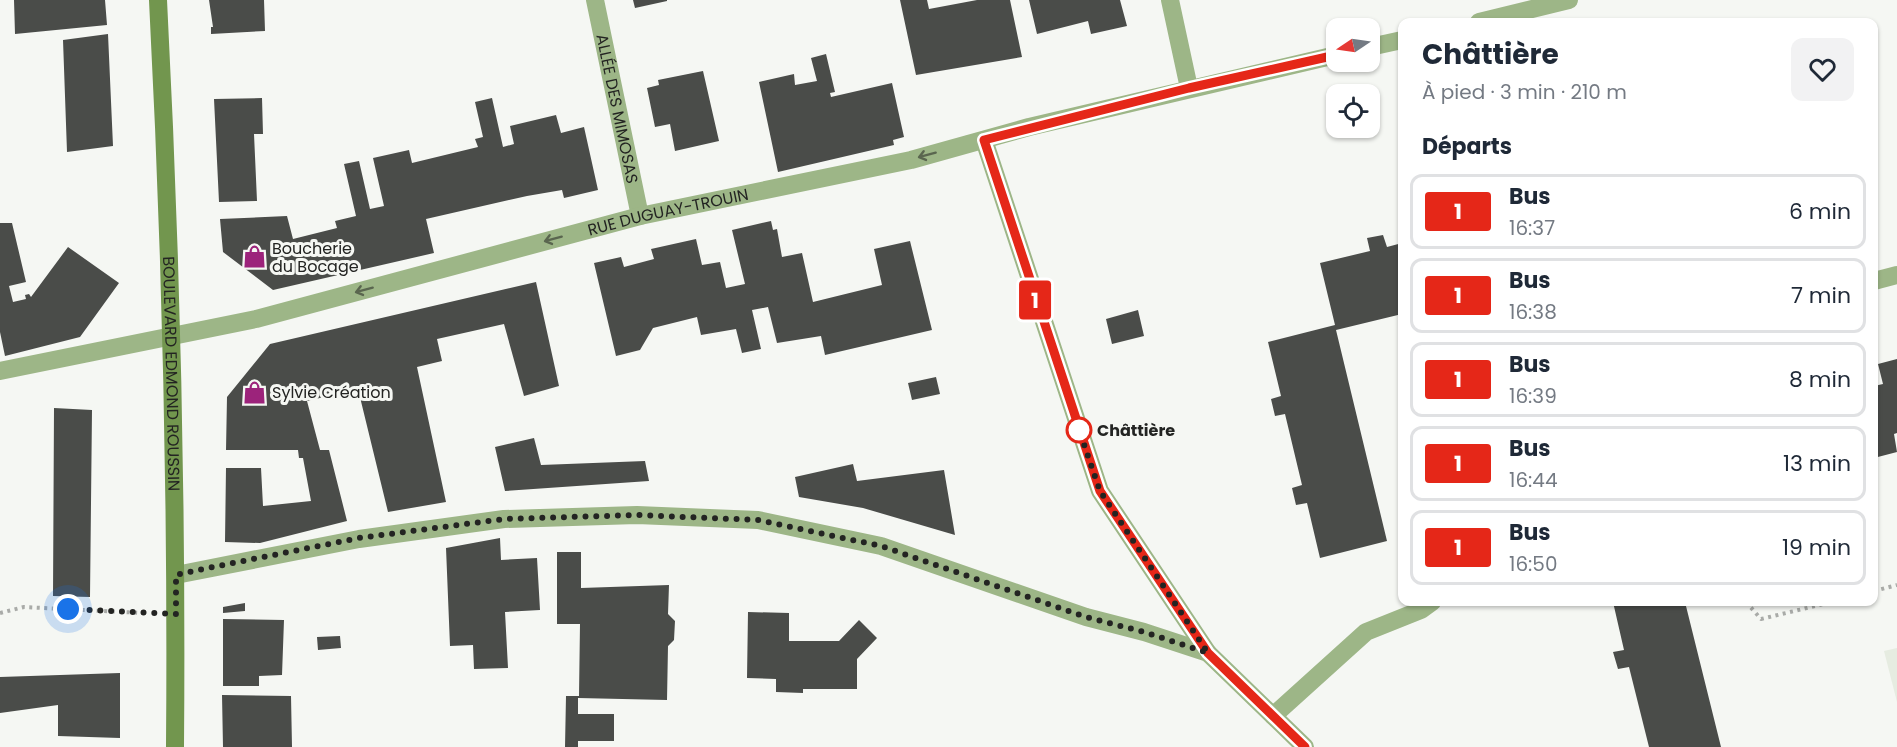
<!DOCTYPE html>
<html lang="fr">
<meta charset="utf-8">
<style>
body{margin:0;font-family:Poppins,sans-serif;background:#f2f2f3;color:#1f2937;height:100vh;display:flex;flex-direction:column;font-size:22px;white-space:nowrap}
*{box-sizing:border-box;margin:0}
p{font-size:20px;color:#747a83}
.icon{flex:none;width:33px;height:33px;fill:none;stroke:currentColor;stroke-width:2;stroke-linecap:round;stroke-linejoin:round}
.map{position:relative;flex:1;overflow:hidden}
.sheet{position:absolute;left:1398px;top:18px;width:480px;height:588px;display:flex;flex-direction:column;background:#fff;border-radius:12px;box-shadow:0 2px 4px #0004}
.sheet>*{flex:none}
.badge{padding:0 12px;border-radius:4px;font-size:21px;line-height:39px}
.needle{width:39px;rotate:257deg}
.controls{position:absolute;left:1326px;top:18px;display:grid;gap:12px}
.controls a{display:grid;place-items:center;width:54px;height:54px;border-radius:12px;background:#fff;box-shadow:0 2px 4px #0004;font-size:30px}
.you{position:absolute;width:30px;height:30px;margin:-15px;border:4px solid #fff;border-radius:50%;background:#1a73e8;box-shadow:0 0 0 9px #1a73e833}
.map>.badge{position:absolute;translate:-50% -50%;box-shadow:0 0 0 3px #fff}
h2{padding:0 24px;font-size:22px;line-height:54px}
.round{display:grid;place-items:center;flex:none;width:63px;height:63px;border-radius:12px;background:#f2f2f3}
.headline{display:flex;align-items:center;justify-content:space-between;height:102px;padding:0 24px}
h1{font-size:28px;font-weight:700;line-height:45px}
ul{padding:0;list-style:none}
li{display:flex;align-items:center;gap:18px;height:75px;margin:0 12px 9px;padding:0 12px;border:3px solid #e0e1e3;border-radius:12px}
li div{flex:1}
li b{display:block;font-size:22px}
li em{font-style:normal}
li .badge{min-width:66px;font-weight:700;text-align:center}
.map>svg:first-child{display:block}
</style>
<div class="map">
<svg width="1897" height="747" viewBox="0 0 1897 747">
<rect width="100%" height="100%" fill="#f5f7f3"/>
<path fill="#e6ece1" d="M1897,648V702L1884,651Z"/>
<path fill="#4a4c49" d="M14,0H105L107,25L15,34Z
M209,0H264L265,31L211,34V27H213Z
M633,0H667V1L635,8Z
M900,0H927L929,9L977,0H1010L1022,57L916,75Z
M1029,0H1120L1127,26L1091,34L1088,21L1037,34Z
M108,34L113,146L67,152L63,40Z
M826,54L835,92L830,93L831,97L892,83L904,137L893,140L894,145L778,172L759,82L794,74L795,85L817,81L811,58Z
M703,71L719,141L675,151L670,124L655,127L647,88L659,85L658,80Z
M262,98L263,134H254L257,201L219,202L214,99Z
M492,98L503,147L514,144L510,126L556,115L561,133L584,127L598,190L564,198L562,190L527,196L426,219L434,253L273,290L223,252L220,219L287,216L293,239L337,228L335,221L356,216L344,164L359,161L370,209L384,206L373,158L409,150L412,163L478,147L475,139L483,137L475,102Z
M771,221L773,230L777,229L782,257L802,253L813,302L882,285L874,249L910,241L932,330L825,355L821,336L777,343L768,307L752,310L761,349L742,353L736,329L701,335L697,317L653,328L640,350L616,356L594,263L621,257L624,267L654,259L651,249L696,239L702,265L720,262L726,288L745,284L732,230Z
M0,223H12L26,282L9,286L13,302L26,299L25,295L29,294L31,297L68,247L119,283L80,337L5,356L0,332Z
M1383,235L1387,247L1402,243V314L1336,330L1387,541L1320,558L1307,503L1296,505L1292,488L1302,485L1285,414L1275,416L1271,399L1281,396L1268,342L1335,325L1320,263L1370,251L1367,238Z
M536,282L559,386L524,396L504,324L437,339L442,361L417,367L446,502L388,512L358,389L307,401L320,450H329L347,521L260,543L225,542L226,468H261L263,506L311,501L303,458H299L298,450H226L227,397L270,344Z
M1138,310L1144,336L1112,344L1106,319Z
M1897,359V433L1894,434L1897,452L1874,458V386L1883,384L1878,364Z
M936,377L940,394L912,400L908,383Z
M54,408L92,410L90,597L53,596Z
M534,438L541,465L645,461L649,481L505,491L495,447Z
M853,464L857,481L944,470L955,535L863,508L799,497L795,477Z
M500,538L501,560L537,558L540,610L505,612L508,668L474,669L473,645L450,646L446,548Z
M557,552H581V588L669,585L668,614L675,621L674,640L668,646L667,700L578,698V714H614V741H578V747H565L566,696H579L580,624H557Z
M1613,602H1685L1721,747H1649L1629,667L1618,669L1613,652L1624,650Z
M245,603V611L223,613V607Z
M748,612L789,613V641H839L859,620L877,638L857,659V689H803V693L776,692V679L747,678Z
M223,619L284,620L282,675L259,676V686H223Z
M340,636L341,648L318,650L317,637Z
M120,673V738L58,736V705L0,713V677Z
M222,695L291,696L292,747H223Z"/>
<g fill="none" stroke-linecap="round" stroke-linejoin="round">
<path stroke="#a9aba8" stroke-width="4" stroke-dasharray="3 4.5" stroke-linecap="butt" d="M1874,591L1897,585
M1746,602L1761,619L1832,602
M0,613L24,607L142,613"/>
<g stroke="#9db687" stroke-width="18">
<path id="s1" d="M595,0L640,216"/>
<path d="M1170,0L1189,88"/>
<path d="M1479,22L1569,0"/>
<path d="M1370,47L1402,40"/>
<path d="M984,140L1100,491L1208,653"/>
<path d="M1874,281L1897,275"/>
<path id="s2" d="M0,371L256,319L640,216L911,160L1029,127L1336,55"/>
<path d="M176,575L359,539L504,519L637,515L758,520L881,546L1086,617L1144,632L1208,653L1305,747"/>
<path d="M1273,716L1366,632L1421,610L1432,602"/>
</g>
<path stroke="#72964e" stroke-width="18" id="s3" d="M158,0C171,249 177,498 175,747"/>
</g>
<defs><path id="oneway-shaft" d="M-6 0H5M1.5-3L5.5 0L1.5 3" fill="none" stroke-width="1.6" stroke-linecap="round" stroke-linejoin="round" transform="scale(1.5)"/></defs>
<g stroke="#5a664f">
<use href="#oneway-shaft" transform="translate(927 155) rotate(165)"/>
<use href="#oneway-shaft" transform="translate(553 239) rotate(165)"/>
<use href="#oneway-shaft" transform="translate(364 290) rotate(165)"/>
</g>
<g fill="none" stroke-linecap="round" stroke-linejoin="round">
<defs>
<path id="line" d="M1305,747L1208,653L1100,491L984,140L1189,88L1336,55"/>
</defs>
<use href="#line" stroke="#fff" stroke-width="14"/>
<use href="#line" stroke="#e52718" stroke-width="9"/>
<path stroke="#232422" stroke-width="6" stroke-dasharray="0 10.8" d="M68,609L176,614V575L198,570L359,538L504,519L637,515L758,520L881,546L1086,617L1144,632L1208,653L1100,491L1077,424L1079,430"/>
</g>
<defs>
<symbol id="shop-bare" viewBox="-9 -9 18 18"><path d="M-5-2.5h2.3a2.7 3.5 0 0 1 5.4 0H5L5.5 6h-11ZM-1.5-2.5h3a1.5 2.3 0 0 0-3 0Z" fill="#9c237b" stroke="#f5f7f3" stroke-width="2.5" paint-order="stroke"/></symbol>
</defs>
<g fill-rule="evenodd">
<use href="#shop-bare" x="238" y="240" width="33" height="33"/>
<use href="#shop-bare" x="238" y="376" width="33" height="33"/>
</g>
<circle fill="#fff" stroke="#e52718" stroke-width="3" cx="1079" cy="430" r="12"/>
<g text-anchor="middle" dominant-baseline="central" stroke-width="6" stroke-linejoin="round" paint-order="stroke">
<g font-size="16" fill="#232422" stroke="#f5f7f3">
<text stroke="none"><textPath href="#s1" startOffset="111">ALLÉE DES MIMOSAS</textPath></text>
<text stroke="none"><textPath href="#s2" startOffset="687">RUE DUGUAY-TROUIN</textPath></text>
<text stroke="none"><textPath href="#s3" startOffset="374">BOULEVARD EDMOND ROUSSIN</textPath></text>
</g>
<g font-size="16" fill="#232422" stroke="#f5f7f3" text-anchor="start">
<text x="272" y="248">Boucherie<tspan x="272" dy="18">du Bocage</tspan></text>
<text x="272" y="392">Sylvie Création</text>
</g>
<g font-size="16" font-weight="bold" fill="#232422" stroke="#f5f7f3" text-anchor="start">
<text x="1097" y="430">Châttière</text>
</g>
</g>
</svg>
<div class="controls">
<a><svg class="needle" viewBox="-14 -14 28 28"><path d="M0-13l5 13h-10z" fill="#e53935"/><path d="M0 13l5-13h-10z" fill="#747a83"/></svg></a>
<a><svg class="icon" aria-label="locate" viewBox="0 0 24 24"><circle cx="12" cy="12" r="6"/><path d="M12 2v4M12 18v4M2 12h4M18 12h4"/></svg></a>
</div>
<div class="you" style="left:68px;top:609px"></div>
<b class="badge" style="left:1035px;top:300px;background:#e52718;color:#fff">1</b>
<section class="sheet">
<div class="headline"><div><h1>Châttière</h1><p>À pied · 3 min · 210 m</p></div><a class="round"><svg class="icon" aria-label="heart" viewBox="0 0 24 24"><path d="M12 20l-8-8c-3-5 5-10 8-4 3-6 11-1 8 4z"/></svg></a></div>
<h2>Départs</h2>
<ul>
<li><span class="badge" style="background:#e52718;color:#fff">1</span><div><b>Bus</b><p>16:37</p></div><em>6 min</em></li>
<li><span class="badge" style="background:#e52718;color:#fff">1</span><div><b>Bus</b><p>16:38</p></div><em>7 min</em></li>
<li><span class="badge" style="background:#e52718;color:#fff">1</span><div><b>Bus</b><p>16:39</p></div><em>8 min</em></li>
<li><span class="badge" style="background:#e52718;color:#fff">1</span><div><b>Bus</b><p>16:44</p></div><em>13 min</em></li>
<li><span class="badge" style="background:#e52718;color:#fff">1</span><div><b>Bus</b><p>16:50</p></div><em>19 min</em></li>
</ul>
</section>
</div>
